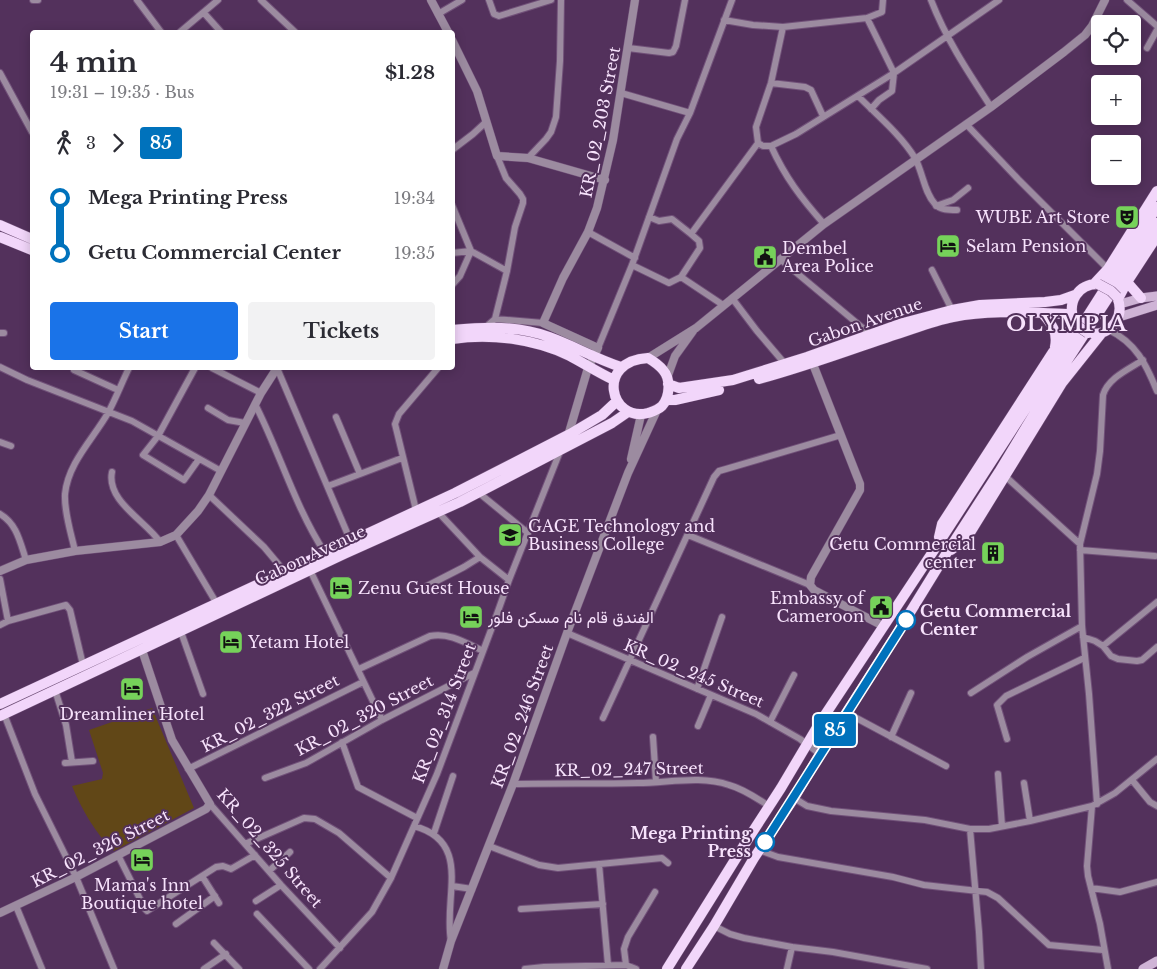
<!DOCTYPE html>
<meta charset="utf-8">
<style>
body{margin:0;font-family:"Libre Baskerville",Vazirmatn,serif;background:#f2f2f3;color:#2b2b33;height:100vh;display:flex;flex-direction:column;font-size:19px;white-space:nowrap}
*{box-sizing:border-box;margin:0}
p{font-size:16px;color:#7c7c81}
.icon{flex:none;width:28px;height:28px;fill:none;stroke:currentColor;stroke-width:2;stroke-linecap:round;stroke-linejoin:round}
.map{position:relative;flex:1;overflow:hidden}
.details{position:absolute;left:30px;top:30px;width:425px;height:340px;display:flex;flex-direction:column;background:#fff;border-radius:5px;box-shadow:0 2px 12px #0003}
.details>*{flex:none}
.badge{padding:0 10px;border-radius:4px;font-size:18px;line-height:32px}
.tools{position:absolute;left:1091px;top:15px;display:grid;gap:10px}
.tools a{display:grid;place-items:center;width:50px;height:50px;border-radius:5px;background:#fff;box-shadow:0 2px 12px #0003;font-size:25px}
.map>.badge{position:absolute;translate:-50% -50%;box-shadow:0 0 0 2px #fff}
.legs{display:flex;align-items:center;gap:8px;height:55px;padding:0 20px;font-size:16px}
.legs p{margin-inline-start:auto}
.head{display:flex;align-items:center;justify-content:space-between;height:85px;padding:0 20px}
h1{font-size:28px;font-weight:700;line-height:38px}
.button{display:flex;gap:10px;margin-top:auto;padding:10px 20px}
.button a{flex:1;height:58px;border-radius:5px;background:#1a73e8;color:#fff;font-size:20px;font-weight:700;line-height:58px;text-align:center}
.button a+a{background:#f2f2f3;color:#2b2b33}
ul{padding:0 20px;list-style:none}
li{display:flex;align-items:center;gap:18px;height:55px;font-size:19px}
li i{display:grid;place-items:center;width:8px;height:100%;margin:0 6px;background:currentColor}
li i::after{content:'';width:12px;height:12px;margin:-6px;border:4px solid;border-radius:50%;background:#fff}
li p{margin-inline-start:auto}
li:first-child i{background:linear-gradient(#0000 50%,currentColor 0)}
li:last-child i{background:linear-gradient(currentColor 50%,#0000 0)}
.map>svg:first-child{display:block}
</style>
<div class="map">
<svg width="1157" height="969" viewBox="0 0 1157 969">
<rect width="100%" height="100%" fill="#53315c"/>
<path fill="#614717" d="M152,708L194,808L114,851C95,833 82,810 72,786L102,779L103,773L89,730Z"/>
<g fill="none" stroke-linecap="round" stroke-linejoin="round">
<defs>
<path id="minor" d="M33,0H38
M137,0L161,32
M261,0L295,32
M489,0L494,14L499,16L551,0
M931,0C946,39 968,72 991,107
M1127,0L1157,26
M204,13L221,32
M438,14L462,0
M867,18L894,73L892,91L879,100L871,109
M783,27L867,18L882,12L883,0
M180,32L218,0
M628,48L669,53L673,52L676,46L685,0
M1147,48L1157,30
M0,73L32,132
M771,83L805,87L811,90L823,116
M621,93L690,113
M858,96C877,115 901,135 915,158C923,173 924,192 935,204C940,210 949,210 957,210
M966,124L1018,179L1108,269
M758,143L763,146H771L796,134L894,73L999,0
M771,146C785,177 801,198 824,224
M452,150L473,134L486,122
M528,158L546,139L551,132L556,117L560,61L561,0
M452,205L471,251L460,276L452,285
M936,206L953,200L968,188
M649,217L659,221L672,219L691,234
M588,232L635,258
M452,253L471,251L507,271
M780,259L870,334
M632,265L667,282L669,283L681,277
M932,270L952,310V314
M732,298L757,331L786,365
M723,305L681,277L700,248L699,241L691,234L758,143L756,127L771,83L783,27L753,25L724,20
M495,319L543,323
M487,326L495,319L507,271L515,227L523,203V199L520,194L506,178L497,156
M1109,330C1136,343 1146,364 1157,391
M0,333H4
M598,348L632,265L677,139L690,113L732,0
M0,367L27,380L132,421L221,471
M195,368L158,436L143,455L184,480L199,459
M212,368L261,393
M277,368L351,542
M74,370L118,390
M255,404C280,453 295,507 325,553
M208,408L228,420L245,423
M336,417L360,474L402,458
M0,442L11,446
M112,472C106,501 146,521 160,542
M1005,476L1080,544L1082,626L1089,694L1097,804
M328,486L360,474
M479,493L528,533
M209,495L264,547L285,572
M416,510L395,424L399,414L438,368
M0,514C17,524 20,542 26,560
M176,535L217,604
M688,535L810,585
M1080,544L1097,474L1100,451L1103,395C1108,378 1129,369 1143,360
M1080,550L1155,556
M75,551C71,533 64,512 65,494C68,463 93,439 108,413C116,398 122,382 129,368
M480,557L509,580
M309,568L382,720
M0,579L8,621L0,625
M423,588L464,567L480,557L438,512
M8,621L66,605L70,610L83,665
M181,632L203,694
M567,633L756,714L800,739L820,754
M1083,637L1095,641L1103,646L1111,656L1118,659L1137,661L1142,660L1157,647
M1103,646L1157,602
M359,669L430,636C449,632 466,643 483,651
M697,689L722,617
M55,690L66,725L72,762
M971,693L1027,657L1082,626
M847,713L946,766
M4,714L35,794L76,877L114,969
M603,718L714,477L719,471L726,469L841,435
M770,722L794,675
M698,726L711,695
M653,737L656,782
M891,737L911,693
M1007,739L997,705L1006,696L1084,658
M342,742L358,787L417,818
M65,763L93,761
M188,769L363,682
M998,774L1002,826
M265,778L306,763L382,720L474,673
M1132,780L1150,802L1157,806
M1024,783L1030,821
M513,784C555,783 596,784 638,783C668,783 700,775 729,785C744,789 756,798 769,806
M794,798L807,806L831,811L925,820L970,829H989L1030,821L1092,806L1115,793L1157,759
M210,804L281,885L340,948
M1092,806L1087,866L1088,876L1100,924L1108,969
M414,826C473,842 443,897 451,941
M970,829L979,932L981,969
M434,833L453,776
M245,844L304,818L315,819L339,833L391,878
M489,846L539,865L558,868L662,858L668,863
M759,850L778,857L893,877L924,885L987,892L998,898L1049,945L1103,950
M118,855L145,909L147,911L216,867L223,866L231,869L255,855
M599,864L608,965
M269,871L290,852
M202,876L219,903
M452,886L472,889
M1091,888L1120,892L1157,882
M256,901L281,885
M16,906L42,969
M521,909L603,904
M257,914L309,969
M176,924L215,896
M714,926L730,934L744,938L792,947L833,952L927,969
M214,943L239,969
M626,965L624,949L628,937L655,892
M204,969L226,954
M320,969L372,912L391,878L437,774L497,614L509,580L561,449
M525,969L544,967L626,965L636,969
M787,969L792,947"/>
<path id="tertiary" d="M431,0L448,32
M452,40L477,91L497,156L528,158L605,180
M648,358L696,328L824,224L991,107L1064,52L1085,35L1092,26L1105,0
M811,359L860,484V490L811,577L810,585L814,590L883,626
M667,378L675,356L693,331
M568,436L588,368L598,348L543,323L563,278L588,232L597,208L613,140L635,0
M631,459L641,415
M0,571L26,560L75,551L160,542L176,535L198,511L209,495L261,393L277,368
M0,913L76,877L206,809L210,804L172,740L142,650
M443,969L451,941L513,784L567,633L628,473L657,410"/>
<path id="secondary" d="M1120,304L1141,298L1157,296
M1119,317L1157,305
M1143,969L1157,961"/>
<path id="primary" d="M0,225L32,239
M0,237L32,250
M1127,282L1141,298
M1094,284L1108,269L1157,191
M1118,299L1127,282L1157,236
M1042,313C1052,324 1058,332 1055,347
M1074,321C1067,302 1078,284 1098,284
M452,330C486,327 517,325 549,337C574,346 596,359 621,367
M1094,334C1113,333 1125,315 1117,297
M452,339C491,333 535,339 570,356C585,364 599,373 614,380
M648,358C653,361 659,365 663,370C671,379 670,397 662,406C658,410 654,411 648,413C610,423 595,361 648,358Z
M759,379C804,367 847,351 891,336C911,330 932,321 953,317C992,309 1032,313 1071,314
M668,384L679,388L733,380L807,357L903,323L952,310L980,305L1045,302L1061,300L1075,295
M666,400H675L719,390
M939,537L942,524L1053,352L1074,322
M951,550L963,541L968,536L1062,383L1101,334
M0,704L455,493L570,434L602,415L617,401
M0,716L344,554L460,502L612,423L628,412
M667,969L748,839L781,788L819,724L936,547L1041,385L1073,339L1157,207
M686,969L714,926L754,858L794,798L820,754L898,632L946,554L999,472L1059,373L1157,223"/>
</defs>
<use href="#minor" stroke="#715179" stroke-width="8"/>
<use href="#tertiary" stroke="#715179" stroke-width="9"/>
<use href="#secondary" stroke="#715179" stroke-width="10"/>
<use href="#primary" stroke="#715179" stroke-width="11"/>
<use href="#minor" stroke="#9c8ba0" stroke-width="6"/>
<use href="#tertiary" stroke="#9c8ba0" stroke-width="8"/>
<use href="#secondary" stroke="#cfb4d6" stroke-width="9"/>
<use href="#primary" stroke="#f2d6fa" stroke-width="10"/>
<defs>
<path id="primary-bridge" d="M1098,284L1111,291L1117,297
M1076,325L1088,333"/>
</defs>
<use href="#primary-bridge" stroke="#715179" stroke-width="11" stroke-linecap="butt"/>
<use href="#primary-bridge" stroke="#f2d6fa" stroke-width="10"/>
</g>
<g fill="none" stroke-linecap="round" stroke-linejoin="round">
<defs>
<path id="line-1" d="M765,842L906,620"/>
</defs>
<use href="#line-1" stroke="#fff" stroke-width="11"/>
<use href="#line-1" stroke="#0072bc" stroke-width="8"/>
</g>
<defs>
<symbol id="theatre-square" viewBox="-11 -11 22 22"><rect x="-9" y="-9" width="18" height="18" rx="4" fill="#76d25a" stroke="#53315c"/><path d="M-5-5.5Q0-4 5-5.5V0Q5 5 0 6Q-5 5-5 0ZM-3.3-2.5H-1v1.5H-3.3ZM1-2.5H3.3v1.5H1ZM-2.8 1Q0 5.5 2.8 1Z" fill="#111"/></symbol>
<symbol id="hotel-square" viewBox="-11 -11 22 22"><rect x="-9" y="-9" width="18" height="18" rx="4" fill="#76d25a" stroke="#53315c"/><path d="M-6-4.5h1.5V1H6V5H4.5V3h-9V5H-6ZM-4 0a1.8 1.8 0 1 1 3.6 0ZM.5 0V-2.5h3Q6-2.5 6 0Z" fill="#111"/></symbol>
<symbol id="civic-square" viewBox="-11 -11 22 22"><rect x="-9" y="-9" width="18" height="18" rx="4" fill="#76d25a" stroke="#53315c"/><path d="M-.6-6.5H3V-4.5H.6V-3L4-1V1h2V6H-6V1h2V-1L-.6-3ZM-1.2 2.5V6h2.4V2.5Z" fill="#111"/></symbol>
<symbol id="university-square" viewBox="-11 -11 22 22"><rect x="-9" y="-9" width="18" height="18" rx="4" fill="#76d25a" stroke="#53315c"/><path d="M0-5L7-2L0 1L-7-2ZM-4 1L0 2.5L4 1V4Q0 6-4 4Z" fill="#111"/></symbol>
<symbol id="building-square" viewBox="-11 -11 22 22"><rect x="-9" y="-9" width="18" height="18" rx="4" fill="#76d25a" stroke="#53315c"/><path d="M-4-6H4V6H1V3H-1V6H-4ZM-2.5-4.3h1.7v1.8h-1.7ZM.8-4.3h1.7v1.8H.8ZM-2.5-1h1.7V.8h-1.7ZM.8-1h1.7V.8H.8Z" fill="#111"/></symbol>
</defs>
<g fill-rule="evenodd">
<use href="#theatre-square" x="1113" y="203" width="28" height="28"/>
<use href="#hotel-square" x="934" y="232" width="28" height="28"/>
<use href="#civic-square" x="751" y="243" width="28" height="28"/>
<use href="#university-square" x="496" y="521" width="28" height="28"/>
<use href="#building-square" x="979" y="539" width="28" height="28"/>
<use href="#hotel-square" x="327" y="574" width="28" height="28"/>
<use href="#civic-square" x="867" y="593" width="28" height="28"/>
<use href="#hotel-square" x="457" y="603" width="28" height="28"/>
<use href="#hotel-square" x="217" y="628" width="28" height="28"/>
<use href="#hotel-square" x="118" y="675" width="28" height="28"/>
<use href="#hotel-square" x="128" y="846" width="28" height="28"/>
</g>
<g fill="#fff" stroke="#0072bc" stroke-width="2.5">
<circle cx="906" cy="620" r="9"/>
<circle cx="765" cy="842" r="9"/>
</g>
<g text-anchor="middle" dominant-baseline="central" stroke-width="4" stroke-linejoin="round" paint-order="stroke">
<g font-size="16" fill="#f7e2fc" stroke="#53315c">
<text transform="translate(600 122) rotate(-79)">KR_02_203 Street</text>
<text transform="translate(865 322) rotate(-19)">Gabon Avenue</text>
<text transform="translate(310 555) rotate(-25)">Gabon Avenue</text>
<text transform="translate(694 673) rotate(23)">KR_02_245 Street</text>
<text transform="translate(270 713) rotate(-27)">KR_02_322 Street</text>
<text transform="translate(444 713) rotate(-69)">KR_02_314 Street</text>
<text transform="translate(364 715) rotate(-28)">KR_02_320 Street</text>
<text transform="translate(522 716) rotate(-70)">KR_02_246 Street</text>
<text transform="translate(629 769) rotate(-1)">KR_02_247 Street</text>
<text transform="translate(100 848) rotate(-27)">KR_02_326 Street</text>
<text transform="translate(270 848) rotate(49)">KR_02_325 Street</text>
</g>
<g font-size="16" fill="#f7e2fc" stroke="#53315c" text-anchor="start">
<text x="1110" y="217" text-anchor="end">WUBE Art Store</text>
<text x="966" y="246">Selam Pension</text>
<text x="782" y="248">Dembel<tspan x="782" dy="18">Area Police</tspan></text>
<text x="528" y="526">GAGE Technology and<tspan x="528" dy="18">Business College</tspan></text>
<text x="976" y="544" text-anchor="end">Getu Commercial<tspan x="976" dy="18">center</tspan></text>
<text x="358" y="588">Zenu Guest House</text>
<text x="864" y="598" text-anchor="end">Embassy of<tspan x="864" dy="18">Cameroon</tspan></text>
<text x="488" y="617">الفندق قام نام مسكن فلور</text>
<text x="248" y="642">Yetam Hotel</text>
<text x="132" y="714" text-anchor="middle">Dreamliner Hotel</text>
<text x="142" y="885" text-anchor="middle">Mama's Inn<tspan x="142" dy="18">Boutique hotel</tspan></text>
</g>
<g font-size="16" font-weight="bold" fill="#f7e2fc" stroke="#53315c" text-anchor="start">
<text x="920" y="611">Getu Commercial<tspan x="920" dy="18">Center</tspan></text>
<text x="751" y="833" text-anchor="end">Mega Printing<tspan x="751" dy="18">Press</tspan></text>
</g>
<g font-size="21" font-weight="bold" letter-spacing="1" fill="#f7e2fc" stroke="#53315c">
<text x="1067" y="324">OLYMPIA</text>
</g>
</g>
</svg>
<div class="tools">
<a><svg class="icon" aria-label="locate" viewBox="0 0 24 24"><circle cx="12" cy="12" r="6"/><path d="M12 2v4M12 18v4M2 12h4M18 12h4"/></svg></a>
<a>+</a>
<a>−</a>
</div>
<b class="badge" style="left:835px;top:730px;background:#0072bc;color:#fff">85</b>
<section class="details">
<div class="head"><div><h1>4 min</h1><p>19:31 – 19:35 · Bus</p></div><b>$1.28</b></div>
<div class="legs"><svg class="icon" aria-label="walk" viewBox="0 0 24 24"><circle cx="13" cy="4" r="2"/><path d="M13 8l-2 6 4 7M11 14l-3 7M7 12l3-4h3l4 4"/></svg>3<svg class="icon" aria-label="forward" viewBox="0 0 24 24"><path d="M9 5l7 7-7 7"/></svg><b class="badge" style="background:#0072bc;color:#fff">85</b></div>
<ul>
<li><i style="color:#0072bc"></i><b>Mega Printing Press</b><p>19:34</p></li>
<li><i style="color:#0072bc"></i><b>Getu Commercial Center</b><p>19:35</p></li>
</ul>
<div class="button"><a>Start</a><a>Tickets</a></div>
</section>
</div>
